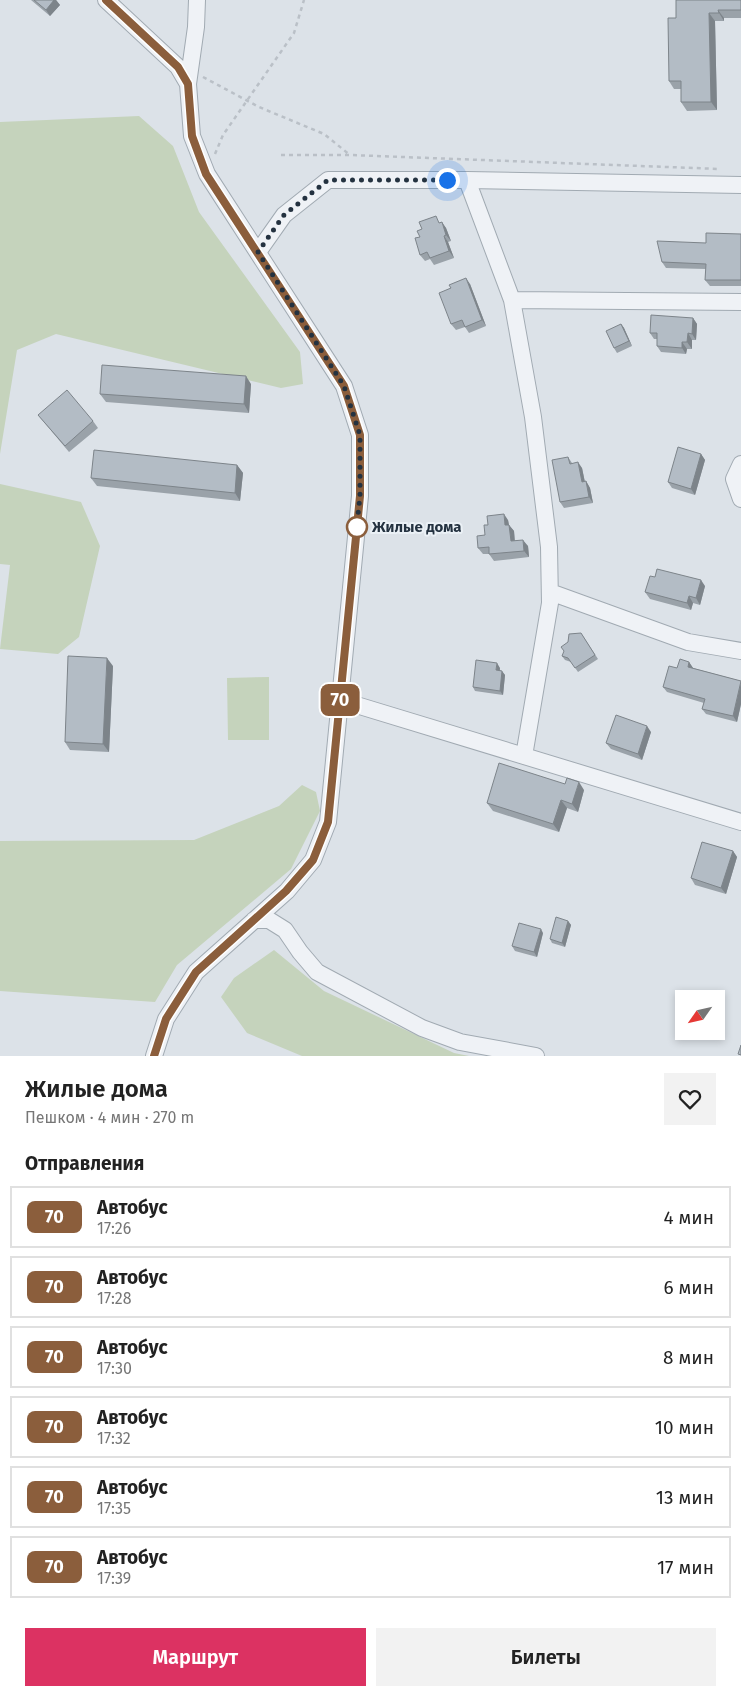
<!DOCTYPE html>
<html lang="ru">
<meta charset="utf-8">
<style>
body{margin:0;font-family:"Fira Sans",sans-serif;background:#f2f2f2;color:#222;height:100vh;display:flex;flex-direction:column;font-size:19px;white-space:nowrap}
*{box-sizing:border-box;margin:0}
p{font-size:16px;color:#767676}
.icon{flex:none;width:28px;height:28px;fill:none;stroke:currentColor;stroke-width:2;stroke-linecap:round;stroke-linejoin:round}
.map{position:relative;height:1056px;overflow:hidden}
.sheet{display:flex;flex-direction:column;background:#fff;flex:1}
.sheet>*{flex:none}
.badge{padding:0 10px;border-radius:8px;font-size:18px;line-height:32px}
.needle{width:32px;rotate:236deg}
.tools{position:absolute;left:675px;top:990px;display:grid;gap:10px}
.tools a{display:grid;place-items:center;width:50px;height:50px;border-radius:0px;background:#fff;box-shadow:0 2px 8px #0003;font-size:25px}
.you{position:absolute;width:25px;height:25px;margin:-12px;border:4px solid #fff;border-radius:50%;background:#1a73e8;box-shadow:0 0 0 8px #1a73e833}
.map>.badge{position:absolute;translate:-50% -50%;box-shadow:0 0 0 2px #fff}
h2{padding:0 25px;font-size:19px;line-height:45px}
.round{display:grid;place-items:center;flex:none;width:52px;height:52px;border-radius:0px;background:#f2f2f2}
.head{display:flex;align-items:center;justify-content:space-between;height:85px;padding:0 25px}
h1{font-size:24px;font-weight:600;line-height:38px}
.action{display:flex;gap:10px;margin-top:auto;padding:10px 25px}
.action a{flex:1;height:58px;border-radius:0px;background:#dc3262;color:#fff;font-size:20px;font-weight:600;line-height:58px;text-align:center}
.action a+a{background:#f2f2f2;color:#222}
ul{padding:0;list-style:none}
li{display:flex;align-items:center;gap:15px;height:62px;margin:0 10px 8px;padding:0 15px;border:2px solid #e0e0e0;border-radius:0px}
li div{flex:1}
li b{display:block;font-size:19px}
li em{font-style:normal}
li .badge{min-width:55px;font-weight:700;text-align:center}
.map>svg:first-child{display:block}
</style>
<div class="map">
<svg width="741" height="1056" viewBox="0 0 741 1056">
<rect width="100%" height="100%" fill="#dce2e8"/>
<path fill="#c5d3bc" d="M139,116L173,146L199,212L300,352L303,384L281,388L56,334L17,350L0,454V122Z
M0,484L81,502L100,546L79,637L58,654L0,649L10,565L0,564Z
M269,677V740H228L227,678Z
M302,785L316,792L320,811L291,869L177,965L155,1002L0,991V841L194,840L279,806Z
M274,950L324,991L454,1053L469,1056H302L247,1033L221,997L234,978Z"/>
<g fill="none" stroke-linecap="round" stroke-linejoin="round">
<defs>
<path id="minor" d="M106,0L178,67L188,84L192,136L207,174L344,386L360,435V496L328,822L313,860L287,891L196,972L166,1019L154,1056
M188,84L196,27L197,0
M467,180L512,300L741,302
M258,252L284,215L328,180H467L741,185
M512,300L533,417L549,547L550,603L524,756
M741,464L734,479L741,499
M550,592L688,642L741,651
M340,700L741,822
M254,920H269L285,930L300,952L317,972L422,1028L460,1042L536,1056"/>
</defs>
<use href="#minor" stroke="#a1aab2" stroke-width="18"/>
<path stroke="#bac0c7" stroke-width="2.5" stroke-dasharray="4 4" stroke-linecap="butt" d="M203,77L259,107L324,134L350,155
M215,154L223,135L294,33L304,0
M281,155H350L720,169"/>
<use href="#minor" stroke="#eff2f6" stroke-width="16"/>
</g>
<path fill="#9aa2a9" d="M31,0H56L60,5L50,16Z
M741,0V18H724V21H715L717,110L687,111L681,102V89H674L669,81L676,18Z
M441,222L446,228L451,241L448,242L454,258L434,265L430,259L425,261L420,255V237Z
M741,234V286H710L705,280L706,269L666,268L662,262L706,243Z
M470,284L486,326L469,333L465,327L456,330L451,324Z
M693,318L697,324L696,340H692V349H687L686,354L661,352L657,346V339H654L650,333Z
M621,324L624,328L632,346L617,353L614,348Z
M251,384L249,413L106,402L100,394Z
M38,415L93,421L98,428L69,452Z
M701,454L705,460L695,495L672,488L668,482Z
M568,457L572,463L582,468L585,482L586,481L590,488L593,503L564,508L560,502Z
M237,465L243,473L240,501L97,486L91,478Z
M508,520L509,525L514,531L515,541L528,546L529,557L494,561L489,554H483L478,548L485,535Z
M655,577L705,586L700,605L693,603L691,610L650,599L645,592Z
M581,633L598,659L578,672L571,662L565,660L562,656Z
M689,662L693,668L741,681V704L737,722L706,714L702,709L704,703L667,692L663,687Z
M113,666L109,752L70,750L65,742Z
M500,668V670L505,675L503,695L475,691L473,687Z
M651,732L642,760L611,749L606,743Z
M584,790L578,812L567,808L559,832L493,811L487,803Z
M733,851L737,857L726,894L695,885L691,878Z
M568,921L571,925L565,947L552,943L550,939Z
M543,933L537,957L515,951L512,946Z"/>
<path fill="#7d848a" d="M54,0H56L60,5L50,16L46,10Z
M718,10L724,18V21L719,13Z
M709,13L715,21L717,110L711,102Z
M442,222L446,228L451,241L446,235Z
M444,236L448,242L454,258L449,251Z
M466,278L470,284L486,326L482,320Z
M693,318L697,324L696,340L692,334Z
M621,324L624,328L632,346L629,341Z
M688,333L692,340V349L687,342Z
M682,342L687,349L686,354L682,348Z
M246,376L251,384L249,413L244,404Z
M701,454L705,460L695,495L691,489Z
M578,462L582,468L586,488L582,482Z
M237,465L243,473L240,501L235,493Z
M586,481L590,488L593,503L589,497Z
M504,514L508,520L510,531L505,525Z
M509,525L514,531L515,547L511,541Z
M523,540L528,546L529,557L524,551Z
M701,580L705,586L700,605L696,598Z
M689,596L693,603L691,610L687,603Z
M107,658L113,666L109,752L103,744Z
M689,662L693,668L692,673L688,667Z
M497,663L500,668L499,674L496,670Z
M502,671L505,675L503,695L500,691Z
M741,683V704L737,722L733,716Z
M647,726L651,732L642,760L638,754Z
M579,782L584,790L578,812L572,804Z
M561,800L567,808L559,832L553,824Z
M733,851L737,857L726,894L721,888Z
M568,921L571,925L565,947L562,943Z
M541,929L543,933L537,957L534,952Z"/>
<path fill="#b3bcc5" stroke="#7d848a" d="M34,0H54L46,10Z
M676,0H741V10H718L719,13H709L711,102H681V81H669L668,18H676Z
M436,216L439,223L442,222L446,235L444,236L449,251L430,258L427,252L420,255L415,238L420,237L417,231L422,229L419,222Z
M706,233L741,234V280H705L706,264L662,262L657,241L706,243Z
M466,278L482,320L465,327L462,320L451,324L439,293L451,288L449,285Z
M651,315L693,318L692,334L688,333L687,342H682V348L657,346V333H650Z
M621,324L629,341L614,348L606,331Z
M102,365L246,376L244,404L100,394Z
M67,390L93,421L65,446L38,415Z
M678,447L701,454L691,489L668,482Z
M94,450L237,465L235,493L91,478Z
M568,457L570,464L578,462L582,482L586,481L589,497L560,502L552,460Z
M504,514L505,525H509L511,541L523,540L524,551L489,554V547L478,548L477,536L485,535L484,525H488L487,516Z
M657,569L701,580L696,598L689,596L687,603L645,592L650,576L655,577Z
M581,633L595,655L575,668L568,658L562,656L564,651L561,647L568,642L569,634Z
M68,656L107,658L103,744L65,742Z
M680,659L689,662L688,667L741,681L733,716L702,709L705,699L663,687L669,666L677,668Z
M476,660L497,663L496,670L502,671L500,691L473,687Z
M616,715L647,726L638,754L606,743Z
M499,763L565,784L567,778L579,782L572,804L561,800L553,824L487,803Z
M702,842L733,851L721,888L691,878Z
M556,917L568,921L562,943L550,939Z
M519,923L541,929L534,952L512,946Z
M741,1045V1055L738,1054Z"/>
<g fill="none" stroke-linecap="round" stroke-linejoin="round">
<defs>
<path id="line" d="M106,0L178,67L188,84L192,136L206,174L344,386L360,435V496L328,822L313,860L286,891L196,972L166,1019L154,1056"/>
</defs>
<use href="#line" stroke="#fff" stroke-width="11"/>
<use href="#line" stroke="#8b5e3c" stroke-width="8"/>
<path stroke="#243240" stroke-width="5" stroke-dasharray="0 9" d="M357,527L356,533L360,496V435L344,386L258,252L284,215L328,180H447"/>
</g>
<circle fill="#fff" stroke="#8b5e3c" stroke-width="2.5" cx="357" cy="527" r="10"/>
<g text-anchor="middle" dominant-baseline="central" stroke-width="4" stroke-linejoin="round" paint-order="stroke">
<g font-size="15" font-weight="bold" fill="#243240" stroke="#ebf1f6" text-anchor="start">
<text x="372" y="527">Жилые дома</text>
</g>
</g>
</svg>
<div class="tools">
<a><svg class="needle" viewBox="-14 -14 28 28"><path d="M0-13l5 13h-10z" fill="#e53935"/><path d="M0 13l5-13h-10z" fill="#767676"/></svg></a>
</div>
<div class="you" style="left:447px;top:180px"></div>
<b class="badge" style="left:340px;top:700px;background:#8b5e3c;color:#fff">70</b>
</div>
<section class="sheet">
<div class="head"><div><h1>Жилые дома</h1><p>Пешком · 4 мин · 270 m</p></div><a class="round"><svg class="icon" aria-label="heart" viewBox="0 0 24 24"><path d="M12 20l-8-8c-3-5 5-10 8-4 3-6 11-1 8 4z"/></svg></a></div>
<h2>Отправления</h2>
<ul>
<li><span class="badge" style="background:#8b5e3c;color:#fff">70</span><div><b>Автобус</b><p>17:26</p></div><em>4 мин</em></li>
<li><span class="badge" style="background:#8b5e3c;color:#fff">70</span><div><b>Автобус</b><p>17:28</p></div><em>6 мин</em></li>
<li><span class="badge" style="background:#8b5e3c;color:#fff">70</span><div><b>Автобус</b><p>17:30</p></div><em>8 мин</em></li>
<li><span class="badge" style="background:#8b5e3c;color:#fff">70</span><div><b>Автобус</b><p>17:32</p></div><em>10 мин</em></li>
<li><span class="badge" style="background:#8b5e3c;color:#fff">70</span><div><b>Автобус</b><p>17:35</p></div><em>13 мин</em></li>
<li><span class="badge" style="background:#8b5e3c;color:#fff">70</span><div><b>Автобус</b><p>17:39</p></div><em>17 мин</em></li>
</ul>
<div class="action"><a>Маршрут</a><a>Билеты</a></div>
</section>
